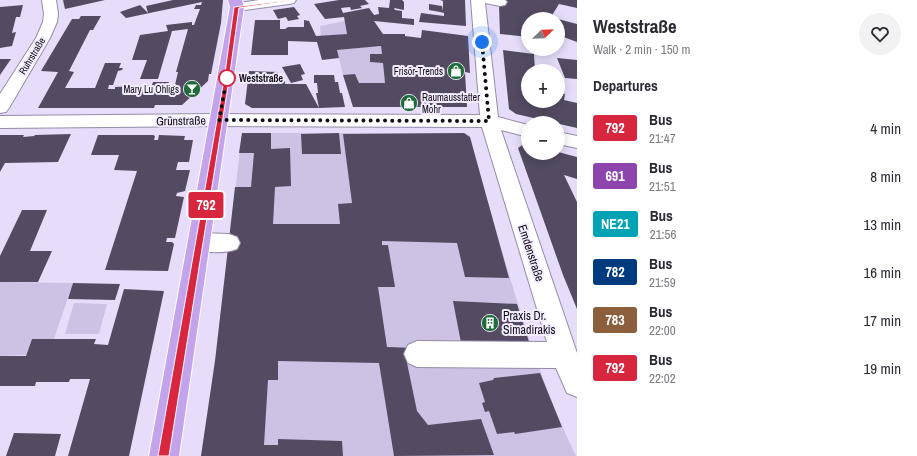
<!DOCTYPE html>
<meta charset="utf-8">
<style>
body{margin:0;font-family:"Archivo Narrow",sans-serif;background:#f2f2f3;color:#2b2b33;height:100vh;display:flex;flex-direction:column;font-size:15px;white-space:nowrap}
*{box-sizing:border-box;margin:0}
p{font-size:13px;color:#7c7c81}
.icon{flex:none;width:22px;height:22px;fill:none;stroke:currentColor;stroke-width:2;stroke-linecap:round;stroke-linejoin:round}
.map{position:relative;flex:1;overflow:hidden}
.side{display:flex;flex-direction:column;background:#fff;width:340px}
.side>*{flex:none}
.badge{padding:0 8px;border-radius:3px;font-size:14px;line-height:26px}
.needle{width:26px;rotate:67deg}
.controls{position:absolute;left:521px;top:12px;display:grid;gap:8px}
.controls a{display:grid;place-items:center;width:44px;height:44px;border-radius:50%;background:#fff;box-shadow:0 2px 10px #0003;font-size:20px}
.you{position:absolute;width:20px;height:20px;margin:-10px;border:3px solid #fff;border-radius:50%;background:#1a73e8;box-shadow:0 0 0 6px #1a73e833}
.map>.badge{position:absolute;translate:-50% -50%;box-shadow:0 0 0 2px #fff}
h2{padding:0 16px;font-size:15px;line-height:36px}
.round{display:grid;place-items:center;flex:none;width:42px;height:42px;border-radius:21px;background:#f2f2f3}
.head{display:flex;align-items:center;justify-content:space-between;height:68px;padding:0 16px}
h1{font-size:19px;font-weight:800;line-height:30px}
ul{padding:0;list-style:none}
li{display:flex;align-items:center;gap:12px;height:48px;padding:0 16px}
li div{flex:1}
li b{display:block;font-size:15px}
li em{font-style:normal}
li .badge{min-width:44px;font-weight:700;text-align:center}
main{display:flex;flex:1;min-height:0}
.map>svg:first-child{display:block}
</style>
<main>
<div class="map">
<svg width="577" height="456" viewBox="0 0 577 456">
<rect width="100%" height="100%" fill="#e7ddfb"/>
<path fill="#cdc1e4" d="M345,21L347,34L321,36L320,26Z
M381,46L382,54H370V62L383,63L385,83H359L355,74L343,75L337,50Z
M242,133H464L470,137C477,167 487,197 495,227C518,305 540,383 576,456H201L215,361Z
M0,282L73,283L54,339H32L26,355L0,356Z
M74,303L107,304L99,334H65Z"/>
<path fill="#544b63" d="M63,0H105L65,9Z
M173,0H223L221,23L211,74H209L208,81L182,105H155L154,108H38L58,72L41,71L72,19H79L81,16H101L93,30H90L69,71L74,72L65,88H95L105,63H121L119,68H123L122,70L118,71L113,85H109L108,89H115V87L152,85L153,82H169L168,85H175L178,72H176L188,29L172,31L158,79H140L147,60H132L140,35L168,31L166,25L192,22V25H194L200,9H194L196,5H201L202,2L126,18L120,12L140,5L148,13L146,6Z
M339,0H365L369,4L360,6L362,8L351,10L350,7L341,8L343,13L369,8L374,15L379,14L378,7L389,8L390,0H402L404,2V10L394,8L395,10L402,11V18L414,19V25L374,21L383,34H405V36L421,38L422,30L468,36L470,73L465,72L467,107H353L343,75L355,74L359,83H385L383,63L370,62V54H382L381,46L337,50L339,58L322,60L317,42L288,41V55H251L255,20H280V29H285L288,27H304V20L309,21L316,36L347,34L344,17L325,19L314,4Z
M440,0H465L466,26L419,22L421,13L444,16V13L440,12L429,10V4L442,6L443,11V1Z
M501,0H577V8L559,4L551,17L555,19H528V37L500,34L499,6Z
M23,5L20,17H16L12,33L16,32L12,46L0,48V7Z
M294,7L300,15L297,16L299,19L288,21L286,17L278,19L273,10Z
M558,19L577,24V42L558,35Z
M503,50L534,54L535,71H528V101H558V93L565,94L564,100L577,103V128L516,114L509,109Z
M557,58L577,60V79L565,78Z
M0,59H11L0,75Z
M300,64L305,74L301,75L303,80L291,83L282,67Z
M249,71L278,72V81H285V84H306L319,108H252L245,104Z
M314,75H334L335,82H338L340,93H342L345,107L319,108L316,93H318L317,83H314Z
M242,133H271V149L290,148L291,186L275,187L273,224H340L338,204L352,203L343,134L464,133L470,137L509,278L465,277L457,243L382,241V245H388L395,287H378L387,347L416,348L418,363H407L417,411L428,425L481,419L494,455L394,456L379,363L278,361V380H268L264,445H278V439L342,441L343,456H201L215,361L235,187H251L254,153H239Z
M339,133L341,154H302L301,134Z
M71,134L58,162L5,163L0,172V135H24L23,137L34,136L35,135Z
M98,135H153L155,136L154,140H158L159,135L185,136L184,140H193L189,162H178L176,170H190L185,191L177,193L176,196L184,197L175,238H167L166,242H172L174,244L168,271L105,270L137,171L114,170L119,155H91Z
M524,144L528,145V153L558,152L577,157V179L564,175L577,202V309L563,275L518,148Z
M22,210H47L30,251H52L38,282H0V256Z
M73,283L120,284L115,300L68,299Z
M124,289L164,291L129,456H68L90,379H70L69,382H36L35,386H0V356H26L32,339H96L94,344L108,345Z
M453,301L517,304L530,345L462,348Z
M540,373L562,427L515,434L514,432L497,434L489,411L485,412L482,403L485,402L479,383L493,380L494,378Z
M14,433L61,434L55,456H6Z"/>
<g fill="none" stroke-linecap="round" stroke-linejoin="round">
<defs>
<path id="minor" d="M42,0H56L58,14L57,22L50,38L9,108L6,112L0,113V94L36,38L43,22L44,14Z
M259,0H296L294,3L289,4L237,11L232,10L230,7L232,4Z
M471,0H505L507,2L505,5L500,6L485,3L498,117L528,125V137L501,130L577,353V397L567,393L556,368L417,367L408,363L404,354L408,345L417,341L547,342L482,127L219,126L0,128V116L219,114L480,115Z
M558,132L577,136V148L558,144Z
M200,233L229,234L237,237L240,243L237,249C224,254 205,253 192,248L189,242L192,236Z"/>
<path id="major" d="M228,0H242L244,7L179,456H149L230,7Z"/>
</defs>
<use href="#minor" stroke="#958ca7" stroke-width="2"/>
<use href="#major" stroke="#fff" stroke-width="2"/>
<use href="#minor" fill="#fff" fill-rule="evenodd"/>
<use href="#major" fill="#c3a4ec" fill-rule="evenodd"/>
</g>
<path fill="#d7263d" stroke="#fff" d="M289,1L239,8L229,80L169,456H158L224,80L234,7L291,0Z"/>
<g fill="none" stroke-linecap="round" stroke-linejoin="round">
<path stroke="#110d17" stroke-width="4" stroke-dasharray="0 7.2" d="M227,78L219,120L489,121L482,42"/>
</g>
<defs>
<symbol id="shop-disc" viewBox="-11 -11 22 22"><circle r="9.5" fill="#1f6b3a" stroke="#f3edff"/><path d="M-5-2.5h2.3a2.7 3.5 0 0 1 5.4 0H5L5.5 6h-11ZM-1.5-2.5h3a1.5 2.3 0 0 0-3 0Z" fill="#fff"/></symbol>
<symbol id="bar-disc" viewBox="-11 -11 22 22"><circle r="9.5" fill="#1f6b3a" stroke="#f3edff"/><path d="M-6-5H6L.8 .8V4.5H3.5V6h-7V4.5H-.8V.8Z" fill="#fff"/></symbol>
<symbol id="building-disc" viewBox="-11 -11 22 22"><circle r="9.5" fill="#1f6b3a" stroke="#f3edff"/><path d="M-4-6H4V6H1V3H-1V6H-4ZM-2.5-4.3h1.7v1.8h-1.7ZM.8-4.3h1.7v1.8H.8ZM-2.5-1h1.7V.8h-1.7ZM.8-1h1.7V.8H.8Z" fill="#fff"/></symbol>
</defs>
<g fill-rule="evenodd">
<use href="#shop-disc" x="446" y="61" width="20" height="20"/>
<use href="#bar-disc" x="182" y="79" width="20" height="20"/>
<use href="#shop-disc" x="399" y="93" width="20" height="20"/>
<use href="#building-disc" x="480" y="313" width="20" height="20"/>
</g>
<circle fill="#fff" stroke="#d7263d" stroke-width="2" cx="227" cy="78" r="8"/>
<g text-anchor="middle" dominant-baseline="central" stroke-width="4" stroke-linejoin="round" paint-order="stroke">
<g font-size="10" fill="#110d17" stroke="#f3edff">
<text transform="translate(32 56) rotate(-59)">Ruhrstraße</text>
</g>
<g font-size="10" fill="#110d17" stroke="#f3edff" text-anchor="end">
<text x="443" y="71">Frisör-Trends</text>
<text x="179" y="89">Mary Lu Ohligs</text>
<text x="422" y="97" text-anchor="start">Raumausstatter<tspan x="422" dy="12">Mohr</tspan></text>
</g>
<g font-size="10" font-weight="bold" fill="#110d17" stroke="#f3edff" text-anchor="start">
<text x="239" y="78">Weststraße</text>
</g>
<g font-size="12" fill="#110d17" stroke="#f3edff">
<text transform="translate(181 121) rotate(-1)">Grünstraße</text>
<text transform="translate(531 253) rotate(72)">Emdenstraße</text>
</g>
<g font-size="12" fill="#110d17" stroke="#f3edff" text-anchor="start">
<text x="503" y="316">Praxis Dr.<tspan x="503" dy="14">Simadirakis</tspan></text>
</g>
</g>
</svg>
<div class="controls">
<a><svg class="needle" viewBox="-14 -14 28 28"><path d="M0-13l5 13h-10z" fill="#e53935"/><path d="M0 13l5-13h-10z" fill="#7c7c81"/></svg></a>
<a>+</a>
<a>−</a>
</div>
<div class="you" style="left:482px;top:42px"></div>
<b class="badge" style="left:206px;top:205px;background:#d7263d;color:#fff">792</b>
</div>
<section class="side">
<div class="head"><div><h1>Weststraße</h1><p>Walk · 2 min · 150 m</p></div><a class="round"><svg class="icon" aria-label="heart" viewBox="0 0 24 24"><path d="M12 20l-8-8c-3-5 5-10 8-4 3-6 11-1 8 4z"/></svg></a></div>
<h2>Departures</h2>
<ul>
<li><span class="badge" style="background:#d7263d;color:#fff">792</span><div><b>Bus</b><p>21:47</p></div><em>4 min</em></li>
<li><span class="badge" style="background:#8e44ad;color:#fff">691</span><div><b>Bus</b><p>21:51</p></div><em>8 min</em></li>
<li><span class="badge" style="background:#00a3b4;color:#fff">NE21</span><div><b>Bus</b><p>21:56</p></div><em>13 min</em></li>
<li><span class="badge" style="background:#003b80;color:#fff">782</span><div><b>Bus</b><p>21:59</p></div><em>16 min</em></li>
<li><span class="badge" style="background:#8b5e3c;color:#fff">783</span><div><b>Bus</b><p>22:00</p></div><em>17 min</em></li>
<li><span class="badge" style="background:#d7263d;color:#fff">792</span><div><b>Bus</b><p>22:02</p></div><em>19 min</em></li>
</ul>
</section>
</main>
